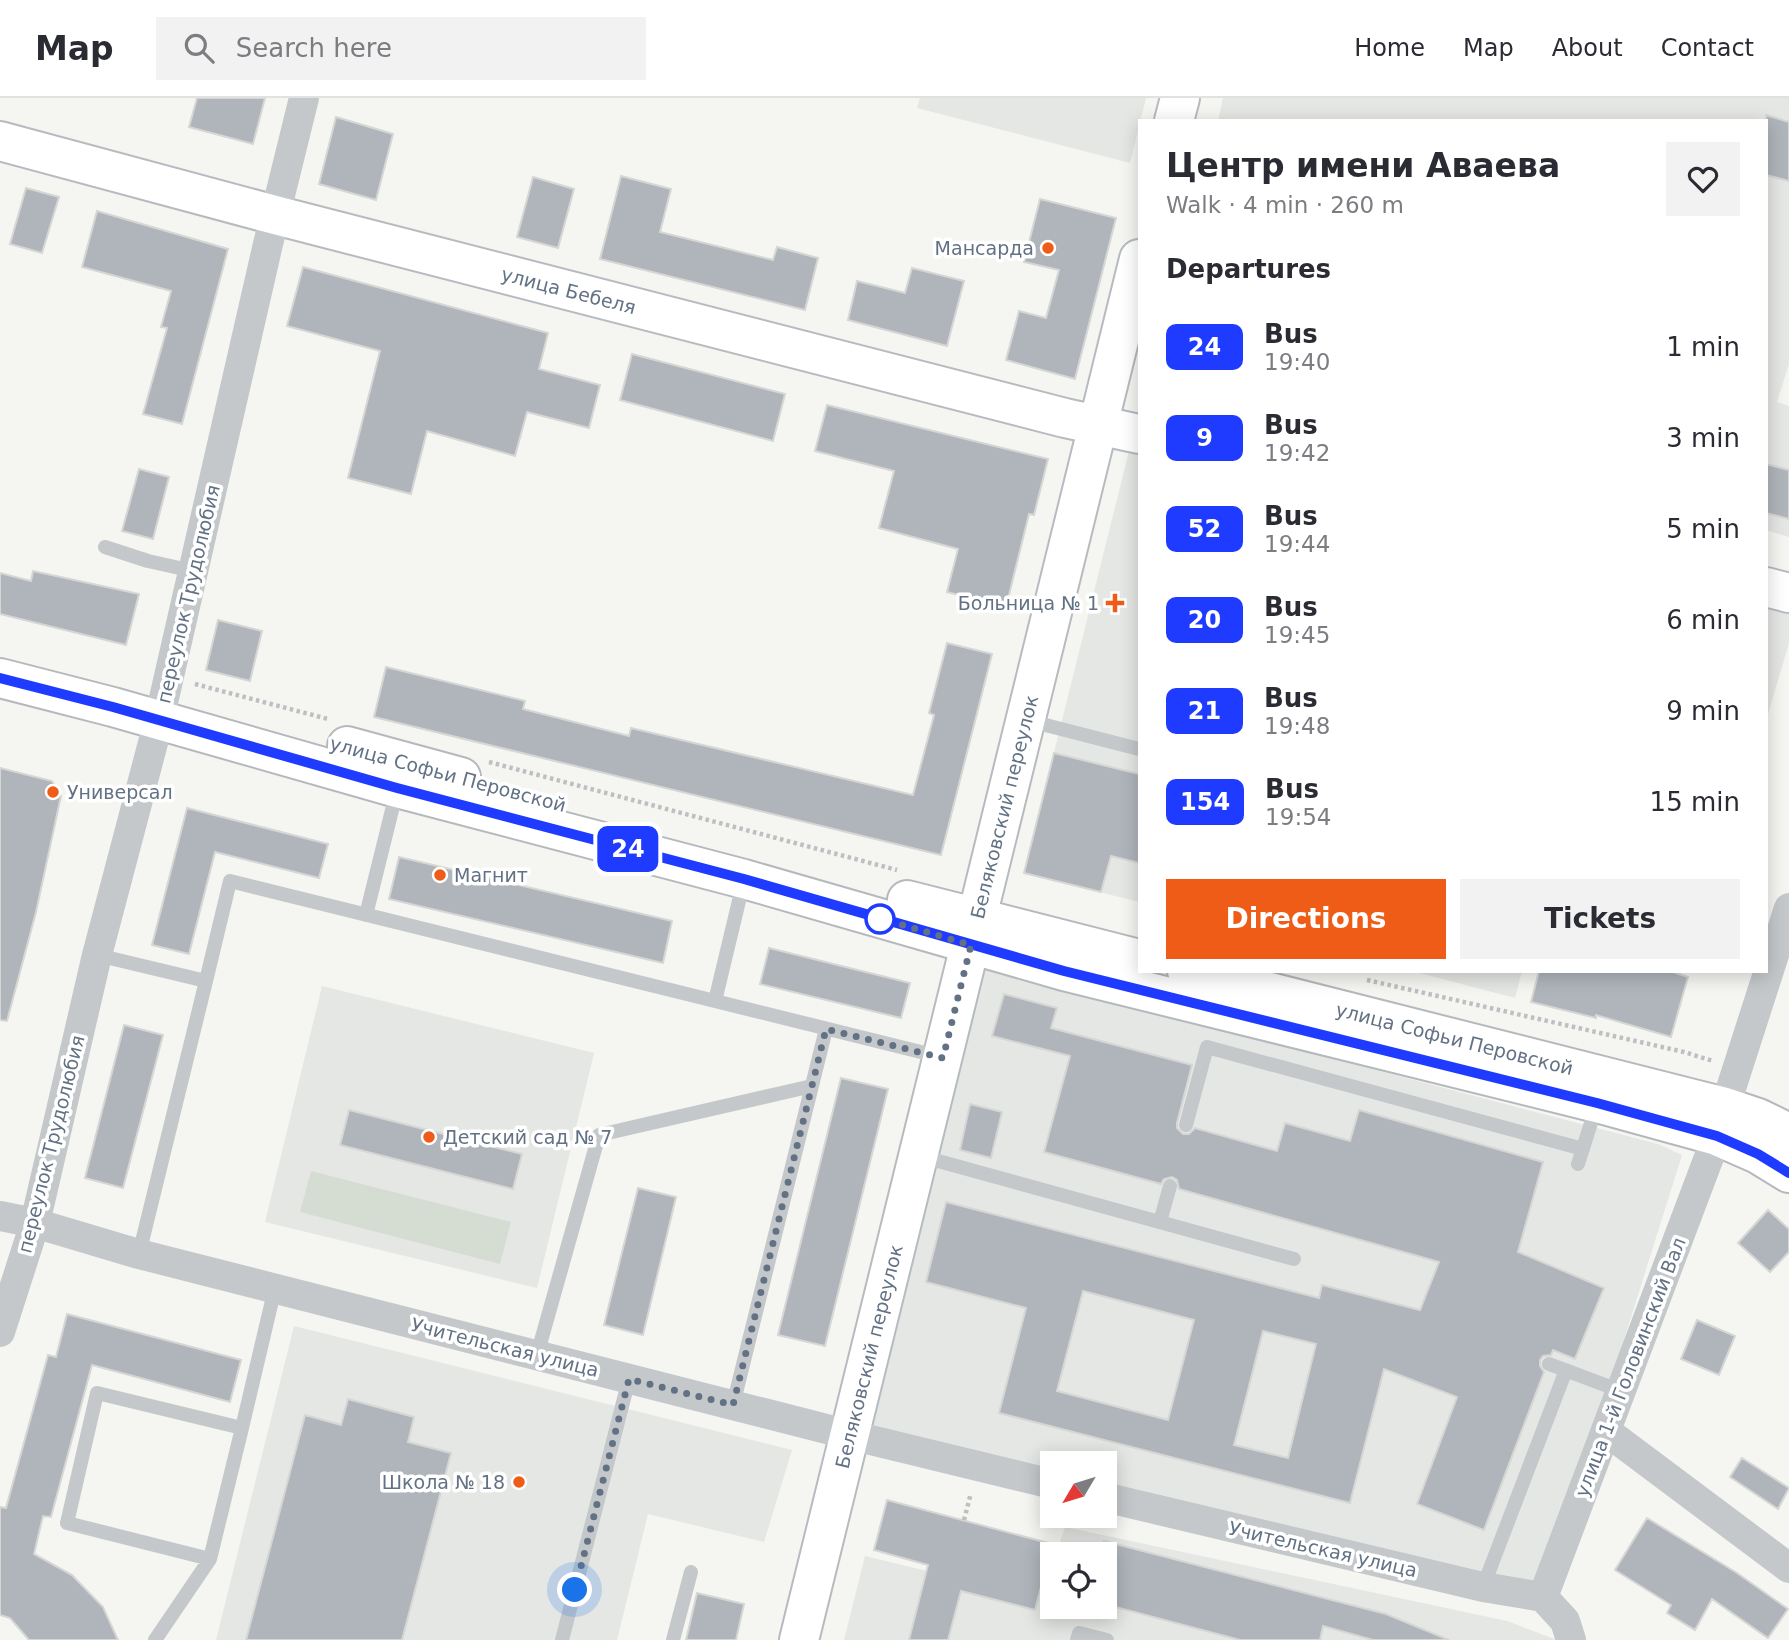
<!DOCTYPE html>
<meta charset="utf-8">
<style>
body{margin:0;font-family:"DejaVu Sans",sans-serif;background:#f2f2f3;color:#2b2b33;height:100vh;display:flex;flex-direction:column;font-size:26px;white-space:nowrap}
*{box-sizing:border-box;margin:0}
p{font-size:23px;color:#7c7c81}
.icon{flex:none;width:38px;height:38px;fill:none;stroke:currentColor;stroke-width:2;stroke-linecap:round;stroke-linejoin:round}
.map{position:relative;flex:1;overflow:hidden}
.drawer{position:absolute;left:1138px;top:21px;width:630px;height:854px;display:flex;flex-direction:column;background:#fff;border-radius:0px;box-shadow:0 4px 18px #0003}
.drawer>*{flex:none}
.badge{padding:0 14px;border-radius:10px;font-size:24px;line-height:46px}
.needle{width:46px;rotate:232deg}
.fabs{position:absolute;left:1040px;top:1353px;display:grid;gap:14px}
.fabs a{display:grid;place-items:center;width:77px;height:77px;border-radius:0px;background:#fff;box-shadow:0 4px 18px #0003;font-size:35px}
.you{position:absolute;width:35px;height:35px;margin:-18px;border:5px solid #fff;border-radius:50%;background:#1a73e8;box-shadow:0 0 0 10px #1a73e833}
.map>.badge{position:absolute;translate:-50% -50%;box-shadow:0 0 0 4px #fff}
h2{padding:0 28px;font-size:26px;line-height:63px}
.round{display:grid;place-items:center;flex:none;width:74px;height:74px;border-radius:0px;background:#f2f2f3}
.head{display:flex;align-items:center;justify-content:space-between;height:119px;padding:0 28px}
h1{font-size:33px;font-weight:800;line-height:52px}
.button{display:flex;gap:14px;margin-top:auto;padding:14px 28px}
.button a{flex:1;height:80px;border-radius:0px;background:#ef5c17;color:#fff;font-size:28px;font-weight:800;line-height:80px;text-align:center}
.button a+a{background:#f2f2f3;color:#2b2b33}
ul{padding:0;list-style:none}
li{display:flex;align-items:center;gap:21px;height:91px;padding:0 28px}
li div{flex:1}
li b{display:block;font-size:26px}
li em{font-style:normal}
li .badge{min-width:77px;font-weight:700;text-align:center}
header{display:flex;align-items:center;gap:42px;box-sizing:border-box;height:98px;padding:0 35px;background:#fff;border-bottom:2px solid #e1e1e2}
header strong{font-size:33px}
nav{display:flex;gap:38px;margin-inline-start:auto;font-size:24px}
.search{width:490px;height:63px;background:#f2f2f3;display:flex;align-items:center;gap:18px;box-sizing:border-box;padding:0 24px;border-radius:0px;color:#7c7c81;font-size:26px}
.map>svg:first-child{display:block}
</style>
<header>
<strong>Map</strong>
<div class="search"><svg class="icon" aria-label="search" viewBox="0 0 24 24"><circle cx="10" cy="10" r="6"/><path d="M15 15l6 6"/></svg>Search here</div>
<nav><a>Home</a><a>Map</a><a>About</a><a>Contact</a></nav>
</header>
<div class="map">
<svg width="1789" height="1542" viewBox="0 0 1789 1542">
<rect width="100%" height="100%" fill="#f5f5f1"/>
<path fill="#e5e7e4" d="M920,0H1146L1130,65L917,10Z
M1223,0H1789V266L1777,304L1789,308V439L1766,432V23H1218Z
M1129,353L1139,355V804L1024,775Z
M1766,509L1789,514V545L1766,623Z
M967,865L1658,1046L1682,1057L1543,1499L1104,1399V1365H1052V1386L850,1337Z
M1412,873H1522L1515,900Z
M322,888L594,955L537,1190L265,1124Z
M294,1228L792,1352L764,1444L648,1416L617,1542H216Z
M1065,1429L1507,1523L1557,1542H844L865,1458L1043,1501L1052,1472V1508H1104V1456H1056Z"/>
<path fill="#d5ddd2" d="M311,1073L511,1124L500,1166L300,1114Z"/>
<path fill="#afb5bb" stroke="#d6d6d4" stroke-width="2" fill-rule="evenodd" d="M197,0H265L253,46L189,29Z
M1766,17L1789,24V83L1766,77Z
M336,19L393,36L376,102L319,86Z
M621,78L671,91L660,134L773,162L777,149L818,160L805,212L600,161Z
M533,79L574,91L558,150L517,139Z
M26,90L59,99L42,155L10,146Z
M1040,101L1116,120L1075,281L1006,262L1019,213L1046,220L1059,172L1024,164Z
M97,113L228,151L182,326L143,316L167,230L161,229L171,193L82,169Z
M303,169L548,235L539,271L600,287L589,330L527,314L515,358L427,333L411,396L348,380L380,253L287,228Z
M912,170L964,183L947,248L848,222L857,183L905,195Z
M632,256L785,296L773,343L620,302Z
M827,307L1048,361L1034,417L1029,416L1006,509L947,494L958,451L879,430L894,373L815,353Z
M1766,366L1789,372V421L1766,415Z
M139,371L169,379L153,441L122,433Z
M33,473L139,496L126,547L0,516V475L31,483Z
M218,522L262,533L250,583L206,572Z
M947,545L992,556L941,757L374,619L386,569L525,603L523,611L629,638L631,630L913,697L934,617L929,615Z
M1054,655L1139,676V765L1111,758L1101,794L1024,775Z
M0,670L52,683L61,698L36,814L7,923L0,922Z
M187,710L328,746L319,780L215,754L189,856L152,847Z
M399,759L672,823L663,865L389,801Z
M769,850L910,885L901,920L760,886Z
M1539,873H1670L1688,879L1671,939L1596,917V920L1531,904Z
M1004,896L1057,910L1051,930L1192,967L1177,1025V1030L1183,1036H1189L1195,1030L1277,1053L1285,1025L1350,1043L1359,1012L1543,1064L1518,1154L1604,1190L1575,1261L1553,1252L1551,1257L1543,1258L1540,1262V1268L1544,1274L1484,1432L1417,1406L1457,1299L1384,1271L1350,1405L999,1315L1026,1210L926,1184L946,1104L1319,1200L1322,1187L1420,1212L1439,1164L1179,1091L1177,1082L1172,1079L1164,1081L1161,1086L1044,1054L1070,958L992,938ZM1083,1193L1194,1222L1168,1322L1057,1293ZM1263,1233L1316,1246L1288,1360L1234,1347Z
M124,927L163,937L123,1090L85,1080Z
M841,980L888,991L825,1248L778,1237Z
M970,1006L1002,1014L991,1060L960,1052Z
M349,1012L522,1056L513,1091L340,1047Z
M638,1090L676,1099L643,1237L604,1227Z
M1768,1112L1789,1131V1154L1770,1174L1738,1145Z
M67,1216L241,1262L230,1304L92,1267L51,1419L43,1418L34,1456L72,1477L103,1509L118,1542H29L10,1520L0,1517V1409L6,1410L48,1257L56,1259Z
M1697,1222L1735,1238L1719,1277L1681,1261Z
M348,1301L414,1319L408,1344L451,1355L402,1542H246L305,1317L341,1327Z
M1742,1360L1789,1390L1778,1411L1730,1379Z
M887,1402L1052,1446L1035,1512L961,1493L948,1542H909L928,1467L874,1452Z
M1647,1420L1737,1475L1788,1511L1768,1540L1712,1501L1695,1532L1667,1515L1671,1507L1615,1472Z
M1104,1443L1386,1516L1449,1542H1373L1323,1528L1320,1542H1240L1104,1506Z
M697,1495L744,1506L736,1542H686Z"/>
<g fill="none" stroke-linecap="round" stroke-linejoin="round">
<defs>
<g id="secondary">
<path d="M1174,23L1180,0"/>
<path id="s1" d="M0,43L275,117L1065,320L1139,336"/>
<path d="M1766,489L1789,495"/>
<path id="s2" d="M799,1542L1139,161"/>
</g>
<g id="primary">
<path d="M0,580L113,609L397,690L744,781L1064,873L1597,1005L1717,1038L1758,1056L1789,1075"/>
<path d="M347,648L461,679"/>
<path d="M907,802L1139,861"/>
<path id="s3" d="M1187,873L1725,1009L1758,1020L1789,1035"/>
</g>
</defs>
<use href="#secondary" stroke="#b6bbc0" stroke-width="42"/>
<use href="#primary" stroke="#b5b9bd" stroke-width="42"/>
<path stroke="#bebfc2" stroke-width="4.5" stroke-dasharray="3.5 3.5" stroke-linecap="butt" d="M195,586L328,621
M489,664L897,772
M1367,882L1684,954L1713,963
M964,1422L971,1395"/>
<path stroke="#c4c8cb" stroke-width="14" d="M105,449L148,463L193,473
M1026,622L1139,651
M366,817L397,692
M97,857L206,883L230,783L715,903L744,782
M715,903L941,959
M1186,1027L1207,949L1583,1051
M920,1058L1294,1161
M1578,1066L1597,1006
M1160,1124L1170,1088
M139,1156L206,883
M537,1257L599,1037L812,988
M1549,1266L1621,1293
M733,1307L826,931
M210,1461L242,1330
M1483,1489L1566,1272
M155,1542L210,1461L67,1425L97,1295L242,1330L275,1190
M562,1542L629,1281
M673,1542L691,1474
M1077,1542L1079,1535L1107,1542"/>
<path stroke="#c4c8cb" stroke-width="30" d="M1725,1009L1789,810
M0,1118L35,1125L139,1156L850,1337L1052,1386
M0,1234L35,1125L97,857L159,622L268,146L304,0
M1606,1333L1789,1470
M1104,1399L1483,1489L1543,1499
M1543,1499L1717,1038
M1543,1499L1565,1523L1571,1542"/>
<use href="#secondary" stroke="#fff" stroke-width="38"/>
<use href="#primary" stroke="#fff" stroke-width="38"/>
</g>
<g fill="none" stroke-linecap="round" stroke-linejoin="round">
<defs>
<path id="line" d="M0,580L113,609L397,690L744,781L1064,873L1597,1005L1717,1038L1758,1056L1789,1075"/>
</defs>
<use href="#line" stroke="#fff" stroke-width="16"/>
<use href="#line" stroke="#1f3bff" stroke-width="10"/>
<path stroke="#627284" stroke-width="7" stroke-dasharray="0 12.6" d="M575,1492L629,1281L733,1307L826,931L943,960L971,847L875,819L880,821"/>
</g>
<g fill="#ef5c17" stroke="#fff" stroke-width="2.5">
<circle cx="1048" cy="150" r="7"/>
<path d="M1111.5 494.5h7v7h7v7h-7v7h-7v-7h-7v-7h7z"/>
<circle cx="53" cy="694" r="7"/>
<circle cx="440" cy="777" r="7"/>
<circle cx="429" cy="1039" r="7"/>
<circle cx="519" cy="1384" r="7"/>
</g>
<circle fill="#fff" stroke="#1f3bff" stroke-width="3.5" cx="880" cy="821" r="14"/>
<g text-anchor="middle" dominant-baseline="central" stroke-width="7" stroke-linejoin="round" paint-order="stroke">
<g font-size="19" fill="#627284" stroke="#fff" text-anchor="end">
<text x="1034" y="150">Мансарда</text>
<text x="1099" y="505">Больница № 1</text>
<text x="67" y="694" text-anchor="start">Универсал</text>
<text x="454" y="777" text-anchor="start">Магнит</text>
<text x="443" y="1039" text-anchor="start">Детский сад № 7</text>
<text x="505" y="1384">Школа № 18</text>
</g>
<g font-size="19" fill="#627284" stroke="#fff">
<text stroke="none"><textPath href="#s1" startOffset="588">улица Бебеля</textPath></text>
<text transform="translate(188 496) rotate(-77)">переулок Трудолюбия</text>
<text transform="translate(448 676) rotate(15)">улица Софьи Перовской</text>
<text stroke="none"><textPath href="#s2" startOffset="858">Беляковский переулок</textPath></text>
<text stroke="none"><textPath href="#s3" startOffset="276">улица Софьи Перовской</textPath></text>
<text transform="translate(51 1046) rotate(-76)">переулок Трудолюбия</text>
<text transform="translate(505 1249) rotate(14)">Учительская улица</text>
<text stroke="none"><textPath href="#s2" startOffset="292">Беляковский переулок</textPath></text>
<text transform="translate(1630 1269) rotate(-69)">улица 1-й Головинский Вал</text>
<text transform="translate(1323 1451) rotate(13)">Учительская улица</text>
</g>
</g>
</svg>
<div class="fabs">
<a><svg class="needle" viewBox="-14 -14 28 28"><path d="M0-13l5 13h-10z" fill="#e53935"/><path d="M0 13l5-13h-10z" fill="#7c7c81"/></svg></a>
<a><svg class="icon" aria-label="locate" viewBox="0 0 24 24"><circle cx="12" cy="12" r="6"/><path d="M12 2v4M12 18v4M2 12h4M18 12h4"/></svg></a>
</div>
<div class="you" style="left:575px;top:1492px"></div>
<b class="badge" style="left:628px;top:751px;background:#1f3bff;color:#fff">24</b>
<section class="drawer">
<div class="head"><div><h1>Центр имени Аваева</h1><p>Walk · 4 min · 260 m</p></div><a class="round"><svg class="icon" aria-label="heart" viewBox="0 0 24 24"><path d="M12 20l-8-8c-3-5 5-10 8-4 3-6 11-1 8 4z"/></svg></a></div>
<h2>Departures</h2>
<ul>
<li><span class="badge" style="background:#1f3bff;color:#fff">24</span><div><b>Bus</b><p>19:40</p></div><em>1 min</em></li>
<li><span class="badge" style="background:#1f3bff;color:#fff">9</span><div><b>Bus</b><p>19:42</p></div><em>3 min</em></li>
<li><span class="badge" style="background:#1f3bff;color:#fff">52</span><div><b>Bus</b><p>19:44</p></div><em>5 min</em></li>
<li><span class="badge" style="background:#1f3bff;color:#fff">20</span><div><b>Bus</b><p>19:45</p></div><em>6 min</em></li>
<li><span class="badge" style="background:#1f3bff;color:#fff">21</span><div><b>Bus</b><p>19:48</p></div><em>9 min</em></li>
<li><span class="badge" style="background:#1f3bff;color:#fff">154</span><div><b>Bus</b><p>19:54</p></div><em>15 min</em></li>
</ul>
<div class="button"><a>Directions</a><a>Tickets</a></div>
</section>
</div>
